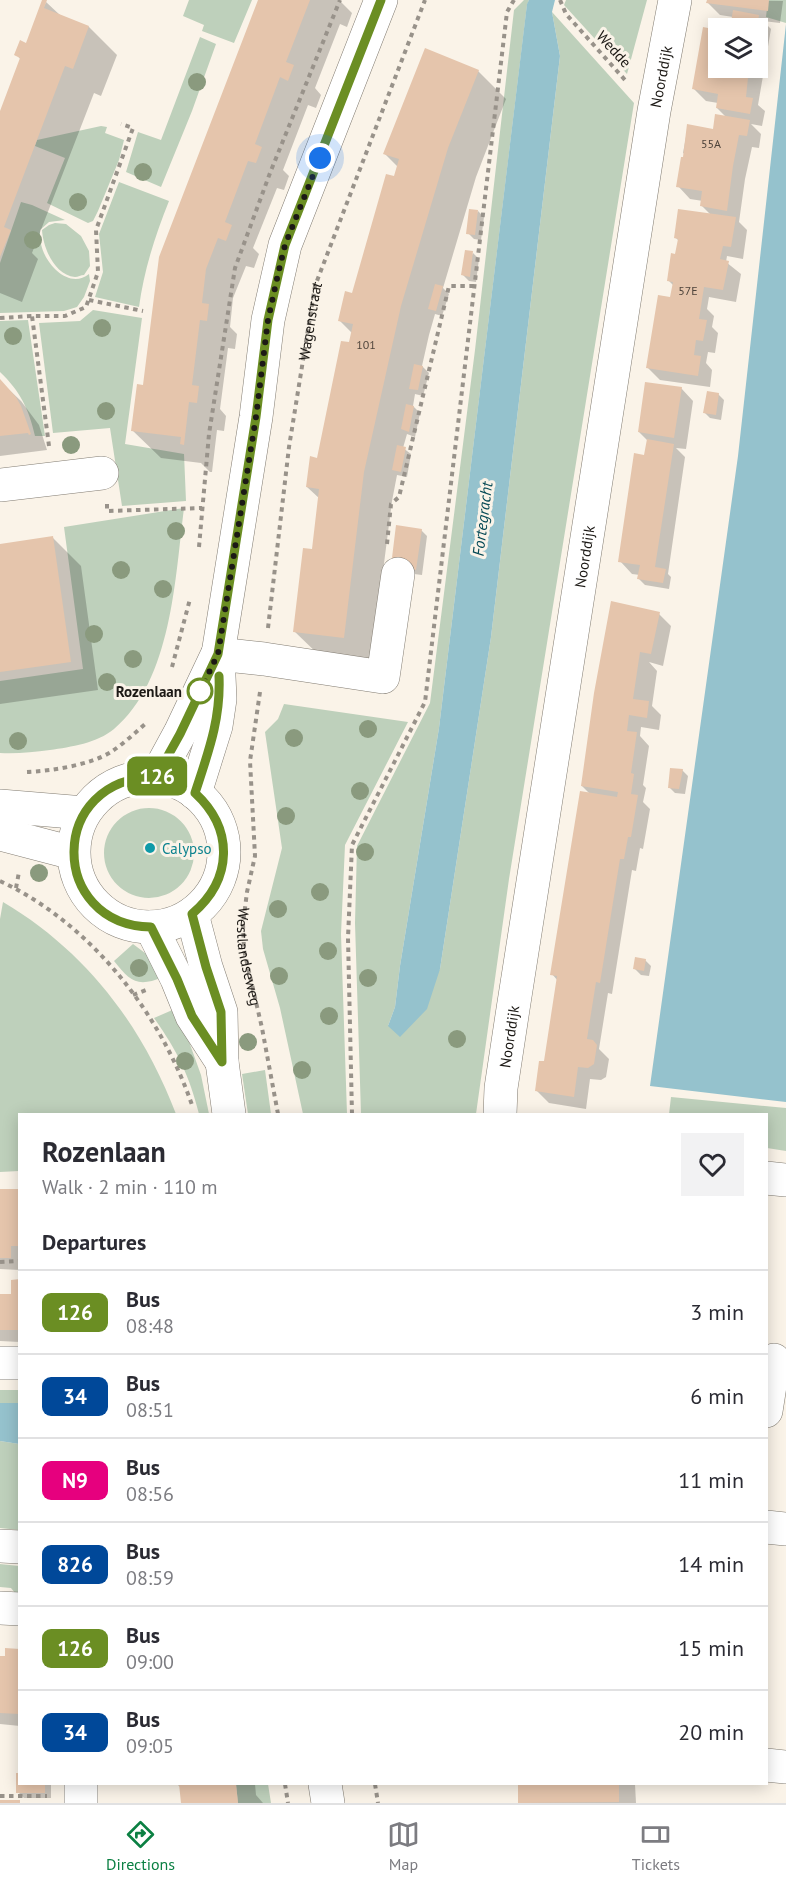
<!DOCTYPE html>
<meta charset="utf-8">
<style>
body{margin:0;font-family:"PT Sans",sans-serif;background:#f2f2f3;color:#2b2b33;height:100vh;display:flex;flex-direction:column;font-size:22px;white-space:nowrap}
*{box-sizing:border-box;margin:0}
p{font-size:20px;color:#7c7c81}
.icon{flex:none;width:33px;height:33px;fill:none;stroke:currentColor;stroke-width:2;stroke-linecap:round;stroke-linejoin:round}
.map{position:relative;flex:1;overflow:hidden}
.details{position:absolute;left:18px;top:1113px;width:750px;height:672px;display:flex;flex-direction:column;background:#fff;border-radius:0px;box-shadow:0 3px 15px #0003}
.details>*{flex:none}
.badge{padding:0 12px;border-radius:9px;font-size:21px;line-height:39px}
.fabs{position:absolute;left:708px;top:18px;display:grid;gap:12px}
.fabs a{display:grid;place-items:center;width:60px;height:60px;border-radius:0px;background:#fff;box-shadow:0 3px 15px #0003;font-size:30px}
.you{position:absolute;width:30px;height:30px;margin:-15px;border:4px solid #fff;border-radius:50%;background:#1a73e8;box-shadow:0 0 0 9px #1a73e833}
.map>.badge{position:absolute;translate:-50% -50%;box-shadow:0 0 0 3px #fff}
h2{padding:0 24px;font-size:22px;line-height:54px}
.round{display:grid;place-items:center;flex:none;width:63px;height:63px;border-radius:0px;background:#f2f2f3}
.head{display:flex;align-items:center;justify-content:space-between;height:102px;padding:0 24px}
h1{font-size:28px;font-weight:800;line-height:45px}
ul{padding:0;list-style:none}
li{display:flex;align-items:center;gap:18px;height:84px;padding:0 24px;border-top:2px solid #e1e1e2}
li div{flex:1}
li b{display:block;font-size:22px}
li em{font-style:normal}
li .badge{min-width:66px;font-weight:700;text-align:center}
.dock{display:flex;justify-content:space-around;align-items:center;height:84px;border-top:2px solid #e1e1e2;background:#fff;font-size:16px;color:#7c7c81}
.dock a{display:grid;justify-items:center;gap:3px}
.dock .on{color:#0b8043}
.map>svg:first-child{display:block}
</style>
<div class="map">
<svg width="786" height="1803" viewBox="0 0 786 1803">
<rect width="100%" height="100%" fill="#faf3e8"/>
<path fill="#bed0bb" d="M189,0H252L234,43L202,31L204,25L183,16Z
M524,0H529L527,5L439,728L400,966L395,1007L388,1026L440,969L491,637L560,56L552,12L634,103L509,879L476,1114H361L355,923L357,846L430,703L475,350L514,10Z
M566,0H647L627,74L564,5Z
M768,0H786V23L766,17Z
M200,37L216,44L192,111L161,187L126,172L138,132L161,140Z
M101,126L107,127L105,133L124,140L119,160L98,211L93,221L88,223L47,203L65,158L35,146L37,140Z
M119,182L169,201C155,236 144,270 139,307L95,297L103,272L99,234Z
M21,202L32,205L65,220L49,222L40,230C40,235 40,240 41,244C45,264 69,290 89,274L90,281L84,297L77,307L64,311L0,313V263Z
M55,223L66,224L81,236L89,251L90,266L84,275C81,275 78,277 75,277C54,275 43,247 42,230L49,225Z
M93,310L142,318L125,444L184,454L186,501L122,506L110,428L53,433L39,323L80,321Z
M28,320L45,436H35C29,409 20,391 0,372V321Z
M184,508C175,578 172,680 114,729C97,743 71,747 50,750C33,752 17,754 0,753V681L83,669L64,527Z
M284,704L408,722L345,845L341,934L347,1114H303L280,1008L263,949L261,931L282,848L265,732L278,719Z
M104 853a45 45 0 1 1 90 0a45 45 0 1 1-90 0Z
M3,902C86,951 142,1025 176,1114H20L19,1171L0,1172V919Z
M133,944L149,956L163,977C137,988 130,981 114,961Z
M177,1008L201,1075L209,1114H199C189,1075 178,1052 154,1018Z
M265,1070L271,1114H248L242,1074Z
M671,1097L786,1108V1151L767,1148L766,1114H669Z
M19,1378V1403H0V1390H18Z
M0,1441L19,1444V1530L0,1528Z
M0,1564L19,1566V1598L11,1588L0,1587Z
M236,1784H268L271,1803H238Z"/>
<path fill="#95c2cd" d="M529,0H555L552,12L560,56L491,637L440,969L427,1009L400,1037L388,1026L395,1007L400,966L439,728L527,4Z
M786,24V1102L650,1086L738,456Z
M0,1403H19V1444L0,1441Z"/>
<path fill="#0003" d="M260,0H339L352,13L347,27L340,24L315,88L321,95L316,108L308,105L283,170L289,176L284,190L277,188L253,248L259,254L254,268L246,266L233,298L230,327L237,334L235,349L228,348L220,409L226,416L224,431L217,430L212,472H210L201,463L161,458L132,430Z
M708,0L783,1L780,23L763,21L771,29L758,105L765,111L762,126L751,124L761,134L759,148L752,147L745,179L739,222L747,230L743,259L727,256L726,262L741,274L736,302L709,297L707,309L714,316L712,327L718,333L715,353L708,352L706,363L712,370L710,387L660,380L648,368L672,299L674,286L669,281L679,241L676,238L711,215L702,206L703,201L690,199L678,186L685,154L683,153L688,126L714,130L727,118L717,108L718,103L706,101L694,89L704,29L718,31V68H758V28H731L733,17L720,15L708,3Z
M46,2L61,16L89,27L117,55L101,96L94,93L32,253L38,259L22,302L0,293V115L21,60L16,54L27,45Z
M478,71L506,99L476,177L443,288L449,294L442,316L435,314L429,335L422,366L429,373L423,396L415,394L413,406L420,413L415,437L407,434L403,448L411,454L407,477L397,475L392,501L371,665L323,659L294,631L313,551L320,499L307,487L318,460L352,333L340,321L353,295L398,167L385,154Z
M478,211L484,217L481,240L474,239L468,233Z
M473,253L479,259L476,282L469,281L463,275Z
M0,381L21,401L39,425L47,450L0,456Z
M681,388L693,401L686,449L676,448L685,457L668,574L671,577L669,589L645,585L639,579L640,575L632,574L620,561L646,457L648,441L639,432Z
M718,394L724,400L721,420L710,418L704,412Z
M421,530L427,536L422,575L398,572Z
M53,538L81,566L98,690L0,704V545Z
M659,614L671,626L663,666L649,662L657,671L652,706L661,715L659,730L641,727L640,736L649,746L643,785L646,788L643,802L650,809L643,849L640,848L636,871L632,870L612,994L608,993L599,1049L609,1059L606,1077L601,1080L590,1079L586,1109L549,1103L536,1090L545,1063L558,981L552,974L590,794L582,786L595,693Z
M682,770L688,776L685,794L675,793L669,787Z
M645,960L651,966L649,976L641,975L635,969Z
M0,1191H20V1270L0,1269Z
M20,1281V1342L0,1341V1295L12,1296Z
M20,1650V1726L0,1724V1657L6,1658Z
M20,1784H51V1798H24L18,1792Z
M177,1784H255L256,1795L263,1803H183L181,1788Z
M519,1784H635L636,1803H520Z"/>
<path fill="#e5c5ac" d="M42,0H47L44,8L89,26L73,69L65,66L4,227L11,230L0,257V111L20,58L14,55L20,40L26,43Z
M258,0H310L286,62L294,65L288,81L280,77L255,144L262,147L256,163L248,161L225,222L232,225L226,241L218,238L206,269L202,303L209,304L207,321L200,320L192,385L199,386L197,403L189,402L184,445L180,444L181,437L131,431L137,384L143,385L159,257Z
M707,0H769L768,11L706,3Z
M733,10L759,15L757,28H730Z
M703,27L718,30V68H749L746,97L753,98L750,114L716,108L718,94L692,89Z
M425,48L479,70L448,148L401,306L364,472L344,638L293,632L303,548L312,549L319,489L306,487L310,456L317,458L341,341L349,342L353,324L338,321L345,291L352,293L386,174L394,176L399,159L383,154Z
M715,114L750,120L747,136L739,135L733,166L727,211L700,206L702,191L676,187L681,157H683L687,124L713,129Z
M469,209L478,210L475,235L466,234Z
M678,209L736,217L731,247L723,246L720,259L729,261L723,290L704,287L699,319L707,320L703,341L696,340L694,355L701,356L698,376L646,368L658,295L670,297L673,282L667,281L671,253L675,254L678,239L674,238Z
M465,250L473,251L470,277L461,275Z
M435,284L443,286L436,311L428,309Z
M414,364L423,366L418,390L409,389Z
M0,379L16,397L21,406L31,434L29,435L28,433L0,436Z
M645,382L682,387L674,438L638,432Z
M707,391L719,393L716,415L703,413Z
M406,404L414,406L409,432L401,429Z
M647,439L674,444L655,567L666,569L663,583L637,579L640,565L618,562L634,453L644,455Z
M397,445L406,447L401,472L392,470Z
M396,525L422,529L416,570L391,566Z
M53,536L71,662L0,672V544Z
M611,601L660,612L651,654L640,652L633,699L649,701L647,718L629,715L627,731L637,732L631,773L634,774L631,794L638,795L631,837H628L624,859H620L600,983L596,982L587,1039L593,1040L597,1045L594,1064L588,1068L578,1067L574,1097L535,1091L539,1061H544L557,976L550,975L580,791L617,797L618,792L581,786L594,693Z
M670,768L683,769L679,789L668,788Z
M635,957L646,959L644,971L633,969Z
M0,1189H20V1246H11V1258H0Z
M20,1279V1330H0V1294H11V1280Z
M5,1648L20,1649V1714L0,1713V1656H5Z
M16,1773H20V1784H45V1793H16Z
M179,1784H236L238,1803H181Z
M518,1784H619V1802L518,1803Z
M0,1800H20V1803H0Z"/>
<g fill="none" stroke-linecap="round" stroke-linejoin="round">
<defs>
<g id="minor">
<path d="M0,485L102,473"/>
<path d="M218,654L264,659L383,677L398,574"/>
<circle cx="149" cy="852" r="75"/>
<path d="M156,777L180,733L217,655"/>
<path d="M195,793L216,726L220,699L218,654L256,417L268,320L285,245L381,0"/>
<path d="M0,806L84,813"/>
<path d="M0,834L73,853"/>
<path d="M192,914L206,967L221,1012L222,1062L229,1114"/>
<path d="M151,927L177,979L192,1016L222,1062"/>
<path id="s3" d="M500,1114L501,1088L513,1009L654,111L675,0"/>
<path d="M766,1178L786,1180"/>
<path d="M0,1363H20"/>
<path d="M766,1411L774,1360"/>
<path d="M766,1527L786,1529"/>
<path d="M0,1546L20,1547"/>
<path d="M0,1608L20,1609"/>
<path d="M766,1765L786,1767"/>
<path d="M325,1784L328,1803"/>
<path d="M81,1803V1784"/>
</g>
</defs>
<use href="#minor" stroke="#827c72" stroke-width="34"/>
<g stroke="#98928a" stroke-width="4" stroke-dasharray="4.5 4.5" stroke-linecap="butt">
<path d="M560,0L566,14L625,80"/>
<path d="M89,300L143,311"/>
<path d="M0,318L32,316"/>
<path d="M49,446L32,316H65L86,307L98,272L96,230L133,128L121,124"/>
<path d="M107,504V511L202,508"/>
<path d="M387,544L391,504L399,497L449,286H474"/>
<path d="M199,547L209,434L235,268L270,173L340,0"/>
<path id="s1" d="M268,628L289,447L315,286L425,0"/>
<path d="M172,667L190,599"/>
<path id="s2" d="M260,692L250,761L255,856L247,892L243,924L244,950L262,1028L278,1114"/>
<path d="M27,772C51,771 90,765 111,752C123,744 134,734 145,724"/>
<path d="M0,881C90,923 160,1012 192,1105"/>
<path d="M16,888L19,872"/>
<path d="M133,995L146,990"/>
<path d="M352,1114L348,938L352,845L425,702L507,12L514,0"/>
<path d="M0,1262L20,1261"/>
<path d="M285,1784L288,1803"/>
<path d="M375,1784L378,1803"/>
<path d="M0,1796H47"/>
</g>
<use href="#minor" stroke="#fff" stroke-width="33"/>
</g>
<g fill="#8a9a7e">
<circle cx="197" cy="82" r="9"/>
<circle cx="143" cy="172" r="9"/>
<circle cx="78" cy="202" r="9"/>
<circle cx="33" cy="240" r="9"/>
<circle cx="102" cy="328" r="9"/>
<circle cx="13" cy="336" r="9"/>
<circle cx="106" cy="411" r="9"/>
<circle cx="71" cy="445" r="9"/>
<circle cx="176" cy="531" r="9"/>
<circle cx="121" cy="570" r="9"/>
<circle cx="163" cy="589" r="9"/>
<circle cx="94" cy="634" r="9"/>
<circle cx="133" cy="659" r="9"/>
<circle cx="107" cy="682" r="9"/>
<circle cx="368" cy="729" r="9"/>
<circle cx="294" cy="738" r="9"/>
<circle cx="18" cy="741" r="9"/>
<circle cx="360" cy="791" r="9"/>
<circle cx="286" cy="816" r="9"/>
<circle cx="365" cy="852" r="9"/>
<circle cx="39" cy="873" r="9"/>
<circle cx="320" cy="892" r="9"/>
<circle cx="278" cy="909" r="9"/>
<circle cx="328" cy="951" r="9"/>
<circle cx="139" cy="968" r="9"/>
<circle cx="279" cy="976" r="9"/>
<circle cx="368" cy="978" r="9"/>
<circle cx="329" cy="1016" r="9"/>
<circle cx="457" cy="1039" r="9"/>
<circle cx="248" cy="1042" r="9"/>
<circle cx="185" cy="1061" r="9"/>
<circle cx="302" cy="1070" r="9"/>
</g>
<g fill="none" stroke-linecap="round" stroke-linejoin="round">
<defs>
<path id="line" d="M219,676C221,719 208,753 195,793C234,829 233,879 192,914L206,967L221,1012L222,1062L192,1016L177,979L151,927C48,925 47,777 156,777L180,734L218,654L256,417L268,320L285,245L381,0"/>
</defs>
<use href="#line" stroke="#fff" stroke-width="14"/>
<use href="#line" stroke="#6b8e23" stroke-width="9"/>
<path stroke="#1c1915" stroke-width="6" stroke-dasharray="0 10.8" d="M200,691L218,654L256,417L268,320L278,274L285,245L320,158"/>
</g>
<circle fill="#fff" stroke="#6b8e23" stroke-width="3" cx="200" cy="691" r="12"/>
<circle fill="#0f9aa8" stroke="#faf3e8" stroke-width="2" cx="150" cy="848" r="6"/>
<g text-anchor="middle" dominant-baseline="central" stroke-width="6" stroke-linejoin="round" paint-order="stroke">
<g font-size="12" fill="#4e443b">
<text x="711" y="143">55A</text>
<text x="688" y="290">57E</text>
<text x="366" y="344">101</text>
</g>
<g font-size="15" fill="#1c1915" stroke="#faf3e8">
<text transform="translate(614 49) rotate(48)">Wedde</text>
<text stroke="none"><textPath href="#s3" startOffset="1050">Noorddijk</textPath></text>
<text stroke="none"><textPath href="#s1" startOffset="310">Wagenstraat</textPath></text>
<text stroke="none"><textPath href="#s3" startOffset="564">Noorddijk</textPath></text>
<text stroke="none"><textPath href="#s2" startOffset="267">Westlandseweg</textPath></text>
<text stroke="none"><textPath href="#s3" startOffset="78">Noorddijk</textPath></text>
</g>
<g font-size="15" font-weight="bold" fill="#1c1915" stroke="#faf3e8" text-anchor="end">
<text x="182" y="691">Rozenlaan</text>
</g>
<g font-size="15" fill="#0d838f" stroke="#faf3e8" text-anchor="start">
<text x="162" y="848">Calypso</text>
</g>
<g font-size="16" font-style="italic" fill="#064a56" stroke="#faf3e8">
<text transform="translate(482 519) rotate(-83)">Fortegracht</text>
</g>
</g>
</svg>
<div class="fabs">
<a><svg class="icon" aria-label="layers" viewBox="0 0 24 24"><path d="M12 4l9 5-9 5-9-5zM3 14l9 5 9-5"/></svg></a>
</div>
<div class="you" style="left:320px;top:158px"></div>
<b class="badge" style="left:157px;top:776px;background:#6b8e23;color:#fff">126</b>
<section class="details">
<div class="head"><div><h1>Rozenlaan</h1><p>Walk · 2 min · 110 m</p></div><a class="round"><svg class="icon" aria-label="heart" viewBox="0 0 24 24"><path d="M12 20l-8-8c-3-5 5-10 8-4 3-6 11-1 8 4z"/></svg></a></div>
<h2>Departures</h2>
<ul>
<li><span class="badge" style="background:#6b8e23;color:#fff">126</span><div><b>Bus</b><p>08:48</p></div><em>3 min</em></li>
<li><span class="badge" style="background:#004899;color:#fff">34</span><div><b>Bus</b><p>08:51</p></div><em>6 min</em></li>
<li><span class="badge" style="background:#e6007e;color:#fff">N9</span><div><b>Bus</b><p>08:56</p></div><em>11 min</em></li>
<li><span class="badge" style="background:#004899;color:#fff">826</span><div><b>Bus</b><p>08:59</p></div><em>14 min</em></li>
<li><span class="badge" style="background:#6b8e23;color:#fff">126</span><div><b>Bus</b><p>09:00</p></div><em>15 min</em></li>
<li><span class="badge" style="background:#004899;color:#fff">34</span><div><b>Bus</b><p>09:05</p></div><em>20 min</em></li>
</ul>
</section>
</div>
<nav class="dock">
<a class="on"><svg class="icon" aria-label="directions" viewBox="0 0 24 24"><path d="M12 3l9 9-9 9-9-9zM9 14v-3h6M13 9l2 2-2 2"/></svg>Directions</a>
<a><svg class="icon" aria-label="map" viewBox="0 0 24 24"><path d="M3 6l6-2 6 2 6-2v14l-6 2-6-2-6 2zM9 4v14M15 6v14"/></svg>Map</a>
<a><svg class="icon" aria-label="tickets" viewBox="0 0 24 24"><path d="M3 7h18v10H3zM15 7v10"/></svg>Tickets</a>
</nav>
